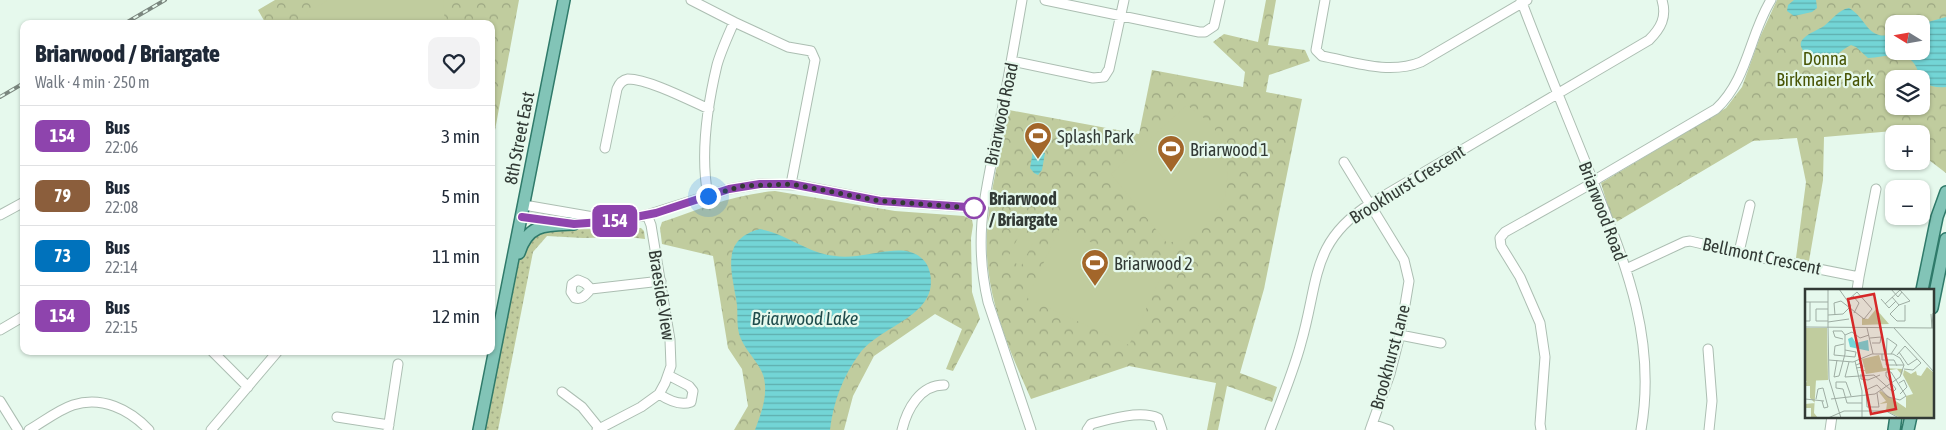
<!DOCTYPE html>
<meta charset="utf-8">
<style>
body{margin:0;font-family:"Asap Condensed",sans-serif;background:#f2f2f3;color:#1f2937;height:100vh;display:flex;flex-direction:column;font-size:19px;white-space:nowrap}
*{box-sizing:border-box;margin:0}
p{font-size:16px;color:#747a83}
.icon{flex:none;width:28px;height:28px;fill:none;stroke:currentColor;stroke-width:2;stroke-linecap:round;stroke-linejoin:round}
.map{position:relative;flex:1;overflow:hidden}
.sheet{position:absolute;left:20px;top:20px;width:475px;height:335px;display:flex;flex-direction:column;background:#fff;border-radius:10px;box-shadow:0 1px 4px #0004}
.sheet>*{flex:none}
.badge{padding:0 10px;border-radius:8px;font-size:18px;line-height:32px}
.needle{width:32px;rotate:281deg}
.fabs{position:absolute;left:1885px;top:15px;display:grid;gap:10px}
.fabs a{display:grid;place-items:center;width:45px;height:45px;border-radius:10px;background:#fff;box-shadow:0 1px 4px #0004;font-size:25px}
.you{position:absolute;width:25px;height:25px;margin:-12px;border:4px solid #fff;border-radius:50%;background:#1a73e8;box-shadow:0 0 0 8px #1a73e833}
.map>.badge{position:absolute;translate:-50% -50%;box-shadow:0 0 0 2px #fff}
.round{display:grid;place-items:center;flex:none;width:52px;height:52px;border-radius:10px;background:#f2f2f3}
.overview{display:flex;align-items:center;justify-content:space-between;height:85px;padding:0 15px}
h1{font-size:24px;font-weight:800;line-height:38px}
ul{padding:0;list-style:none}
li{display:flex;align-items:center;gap:15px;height:60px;padding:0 15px;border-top:1px solid #e0e1e3}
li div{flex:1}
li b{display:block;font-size:19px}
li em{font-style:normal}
li .badge{min-width:55px;font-weight:700;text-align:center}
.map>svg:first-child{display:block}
</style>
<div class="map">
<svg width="1946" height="430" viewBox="0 0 1946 430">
<defs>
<pattern id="grass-dots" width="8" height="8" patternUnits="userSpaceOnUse" patternTransform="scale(1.25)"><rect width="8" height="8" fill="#c0cc9e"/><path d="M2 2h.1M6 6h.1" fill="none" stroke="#9da782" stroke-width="1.8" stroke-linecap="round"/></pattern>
<pattern id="park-crowns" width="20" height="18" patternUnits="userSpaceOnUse" patternTransform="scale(1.25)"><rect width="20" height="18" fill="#c0cc9e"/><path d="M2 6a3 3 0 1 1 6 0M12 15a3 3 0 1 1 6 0" fill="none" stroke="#9da782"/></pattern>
<pattern id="water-rules" width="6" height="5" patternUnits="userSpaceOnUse" patternTransform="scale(1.25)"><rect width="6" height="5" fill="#73d5d6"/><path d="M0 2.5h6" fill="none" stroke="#5faeae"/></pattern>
</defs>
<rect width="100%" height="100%" fill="#e6f9ed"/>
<path fill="url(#grass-dots)" d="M628,228H641L644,231L645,239L628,237L583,238L547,236L533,252L498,430H484L504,321L512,297L520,255L536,232C567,228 597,230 628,228Z"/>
<path fill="url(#park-crowns)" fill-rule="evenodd" d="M275,0H519L491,152V24H266L258,10Z
M1266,0H1276L1268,45L1305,50L1310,61L1269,75L1266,92L1302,99L1264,289L1240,373L1277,387L1272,402L1227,386L1218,430H1207L1216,383L1129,366L1031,399C1013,358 993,314 988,268C982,216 999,161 1009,110L1139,134L1152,70L1243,87L1245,72L1213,42L1224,34L1258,42Z
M1777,0H1946V173L1921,154V134H1896L1893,131L1824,137L1823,180L1809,261L1796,258L1806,182L1797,138L1753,141L1613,224L1601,183L1726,108L1742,87L1760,37ZM1894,24H1921V51H1894ZM1894,79H1921V106H1894Z
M775,191L895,211L964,216L972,220L973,225L971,238L972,292L980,319L953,371L946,369L962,329L935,314L874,356L853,396L844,430H734L748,406L742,369L728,348L713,256L662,244L660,228L662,222C699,209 735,194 775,191Z"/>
<path fill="#c0cc9e" d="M328,0H443L445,24H313L306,13Z
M1187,105L1209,122L1219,135L1225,154L1228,171L1225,197L1211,221L1196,233L1186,239L1167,243L1111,174Z
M1060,228L1162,275L1129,345L1027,298Z
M1021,232L1035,239L1021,266L1007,259Z"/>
<path fill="url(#water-rules)" d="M1794,0H1816L1817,8L1812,12L1794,16L1787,11L1788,5Z
M1849,8C1867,18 1867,42 1894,34V51H1921V24L1946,17V87C1911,90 1925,61 1903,56C1892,53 1879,58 1868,58L1856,47L1851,45C1841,50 1834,58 1824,64C1816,62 1792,48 1804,38C1809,33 1818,30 1824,26C1833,19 1838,10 1849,8Z
M1033,151L1045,153L1042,170L1038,175L1034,173L1030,168Z
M760,229C787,234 807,253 835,256C859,260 890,246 910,252C921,255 928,263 930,273C939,316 881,325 860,353C843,376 833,402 830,430H755C761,413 768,397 764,378C760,363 747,353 741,339C736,328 738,316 737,305C733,274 718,240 760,229Z"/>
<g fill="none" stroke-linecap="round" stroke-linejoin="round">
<defs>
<path id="minor" d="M691,0L734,22
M1022,0C1015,40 1008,81 1000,121C987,187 972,233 988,302L1031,430
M1045,0L1199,32H1205L1214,26L1220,0
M1325,0L1316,50L1322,56C1354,62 1389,75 1421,62L1527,0
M1521,0C1542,56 1565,111 1587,166C1621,254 1658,333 1641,430
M1012,61L1093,78L1104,77L1109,69L1124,0
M605,148L617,89C619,84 622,80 628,79C648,79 689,100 709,109
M1344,162L1404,260L1409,281L1400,335L1390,374L1370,430
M708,196C700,154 707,107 717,65C721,51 728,36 734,22L788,47L811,51L815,60L791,184
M524,205L605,219
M0,215L24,202
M522,217L556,222
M569,224L615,221L647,215L729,189L760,184L798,185L880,201L982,208
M1739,252L1750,205
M1626,269L1684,242L1690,241L1763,258L1859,277L1857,290
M1859,277L1876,189
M591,289C586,294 583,300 575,298L571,292L572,284L578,280L585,283L591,289L661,281
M0,330L24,316
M1400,335L1441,343
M1708,349L1712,401L1709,430
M212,351L248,387
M562,392L582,407L599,428
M659,394C668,400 680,406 691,402L693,391L689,386L668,375
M0,401L18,430
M337,417L389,425
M1372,424L1389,430
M29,430C43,422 58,410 73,405C102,396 129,409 149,430
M211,430L278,351
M388,430L398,364
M597,430L641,407L659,394L665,383L671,366L670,340L651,225L647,215
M902,430C907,409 920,385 944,385
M1087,430L1091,424C1109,419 1141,410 1158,418L1162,430
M1270,430C1281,401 1293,373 1301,343C1319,282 1310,242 1370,204L1649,40C1661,28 1667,17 1662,0
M1541,430L1540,424L1545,357L1540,323L1520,277L1501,246L1500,238L1505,232L1587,186L1600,177L1716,109C1748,79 1749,36 1771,0
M1830,430L1832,416"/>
<path id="major" d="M519,253C528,223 547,225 574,224
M1922,290L1937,217L1946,192
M1932,308L1946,239
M479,430L564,0
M1894,430L1896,416
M1908,430L1911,416"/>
</defs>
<use href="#minor" stroke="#acbeb2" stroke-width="11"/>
<use href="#major" stroke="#2f7a6a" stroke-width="14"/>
<use href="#minor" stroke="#fff" stroke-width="9"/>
<use href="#major" stroke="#82c4b7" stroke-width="11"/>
<defs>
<path id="rail" d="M124,24L165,0
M0,97L24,83"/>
</defs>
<use href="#rail" stroke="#7b877f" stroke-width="4"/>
<use href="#rail" stroke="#e6f9ed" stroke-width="2" stroke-dasharray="5.5" stroke-linecap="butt"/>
</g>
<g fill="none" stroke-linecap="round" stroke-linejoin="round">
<defs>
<path id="line" d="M522,217L574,224L615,221L656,213L729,189L760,184H791L880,201L982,208"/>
</defs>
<use href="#line" stroke="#fff" stroke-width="11"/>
<use href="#line" stroke="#8e44ad" stroke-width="8"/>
<path stroke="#323a35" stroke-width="5" stroke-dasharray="0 9" d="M708,196L742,186L791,184L880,201L974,208"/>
</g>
<defs>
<symbol id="stadium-pin" viewBox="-11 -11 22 30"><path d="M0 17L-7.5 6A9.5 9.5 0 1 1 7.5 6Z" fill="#a3662a" stroke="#e6f9ed"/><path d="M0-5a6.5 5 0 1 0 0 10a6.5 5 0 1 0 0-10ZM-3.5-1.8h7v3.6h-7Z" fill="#fff"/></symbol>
</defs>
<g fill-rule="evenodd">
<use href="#stadium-pin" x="1022" y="120" width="32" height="43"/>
<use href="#stadium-pin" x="1155" y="133" width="32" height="43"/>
<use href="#stadium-pin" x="1079" y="247" width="32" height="43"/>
</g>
<circle fill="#fff" stroke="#8e44ad" stroke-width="2.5" cx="974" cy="208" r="10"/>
<g text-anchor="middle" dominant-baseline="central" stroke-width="4.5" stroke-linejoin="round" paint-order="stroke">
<g font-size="18" fill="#485505" stroke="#e6f9ed">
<text x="1825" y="58">Donna<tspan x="1825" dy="21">Birkmaier Park</tspan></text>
</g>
<g font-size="18" fill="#323a35" stroke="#e6f9ed">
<text transform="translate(1001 114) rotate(-78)">Briarwood Road</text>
<text transform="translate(519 138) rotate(-79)">8th Street East</text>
<text transform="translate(1407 184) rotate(-32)">Brookhurst Crescent</text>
<text transform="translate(1603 211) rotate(69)">Briarwood Road</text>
<text transform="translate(1762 256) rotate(12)">Bellmont Crescent</text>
<text transform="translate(662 295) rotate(81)">Braeside View</text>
<text transform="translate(1390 357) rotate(-75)">Brookhurst Lane</text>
</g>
<g font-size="18" fill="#323a35" stroke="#e6f9ed" text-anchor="start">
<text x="1057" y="136">Splash Park</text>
<text x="1190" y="149">Briarwood 1</text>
<text x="1114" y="263">Briarwood 2</text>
</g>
<g font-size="18" font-weight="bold" fill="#323a35" stroke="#e6f9ed" text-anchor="start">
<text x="989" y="198">Briarwood<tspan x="989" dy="21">/ Briargate</tspan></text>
</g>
<g font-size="19" font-style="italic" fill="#1f4c4c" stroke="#e6f9ed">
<text x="805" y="318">Briarwood Lake</text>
</g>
</g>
<g transform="translate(1805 289)">
<rect width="129" height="129" fill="#e6f9ed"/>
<path d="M0,39H22L23,91L0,92Z" fill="#c0cc9e"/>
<path d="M71,20L84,35L57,36V29L63,30ZM74,66L78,79L98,80L97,86L92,80L61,85L60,82H52L60,81L57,70ZM122,78L128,83V129H96L81,122L82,114L74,115L81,112L74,103L76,102L101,119V107L108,105L98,86L99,81L106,85L111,82L112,86L116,87ZM2,91H11L9,124L13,129H6V119H0V115L10,114L5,109V97H0Z" fill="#c0cc9e"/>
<path d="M47,48L51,54L63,51L64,62L45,58L43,50Z" fill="#73d5d6"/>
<path fill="none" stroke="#9eada3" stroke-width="1" d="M86,0L93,8L97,3M48,7L54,14L49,24M87,8L94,16L105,12L94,0M76,10L84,19L91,12M0,13H23M80,15L95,1M94,16L85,25L92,32H100V16M126,25L127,39L128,24M23,26L38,25L46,17L34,0M30,26L29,14L36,12L59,30L67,20L52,3L43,11M0,32H5V13M23,32H11V20H23M23,33L44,30M23,37V0M23,37L24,90L36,129M0,38L129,39M62,39L68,65M89,39L129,83M65,49L76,48L75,54H67M38,50L30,48L28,42H37L40,46M39,55L30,57L29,66L50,68L51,63L40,61M94,63L103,76L112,70M77,65V71H89L92,77M86,65L92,56L82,49L81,76H99M92,66L100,57L116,74L108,81L99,80M24,71L48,73L67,65H88L95,69L99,76L95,88L70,105L26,110M32,71L29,88L34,87L40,65V46L47,43L55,49L64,46M50,72L57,102V129M44,73L40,88L69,86L88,103L91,100L81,87V83H86L101,107L95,111L83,108L72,96L61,101L62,118H74L72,104M51,76L56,74L58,78L51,79M56,85V90L63,91L75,86M94,94L99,91L102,98L95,105M46,107L41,93H31V99L38,100L42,114H57M0,110L19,112M11,110L13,100L18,99L23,118L19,119L17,112M23,129L39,122H81L94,129"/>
<path fill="#d62828" fill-opacity="0.15" stroke="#d62828" stroke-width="2.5" d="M69,5L91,120L66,125L43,10Z"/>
<rect width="129" height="129" fill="none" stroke="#323a35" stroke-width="2.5"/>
</g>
</svg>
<div class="fabs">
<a><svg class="needle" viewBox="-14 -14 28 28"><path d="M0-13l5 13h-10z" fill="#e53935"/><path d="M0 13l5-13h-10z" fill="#747a83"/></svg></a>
<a><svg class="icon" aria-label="layers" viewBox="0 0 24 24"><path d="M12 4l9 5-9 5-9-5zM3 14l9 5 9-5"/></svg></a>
<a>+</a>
<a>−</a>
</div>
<div class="you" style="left:708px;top:196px"></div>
<b class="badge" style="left:615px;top:221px;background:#8e44ad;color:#fff">154</b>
<section class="sheet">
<div class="overview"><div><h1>Briarwood / Briargate</h1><p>Walk · 4 min · 250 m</p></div><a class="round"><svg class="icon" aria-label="heart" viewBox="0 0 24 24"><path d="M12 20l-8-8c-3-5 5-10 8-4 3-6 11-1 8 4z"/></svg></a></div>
<ul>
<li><span class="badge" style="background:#8e44ad;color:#fff">154</span><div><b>Bus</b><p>22:06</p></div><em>3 min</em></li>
<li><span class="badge" style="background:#8b5e3c;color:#fff">79</span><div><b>Bus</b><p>22:08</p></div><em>5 min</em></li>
<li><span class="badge" style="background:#0072bc;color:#fff">73</span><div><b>Bus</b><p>22:14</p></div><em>11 min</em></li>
<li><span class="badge" style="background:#8e44ad;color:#fff">154</span><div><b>Bus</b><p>22:15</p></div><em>12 min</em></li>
</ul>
</section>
</div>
